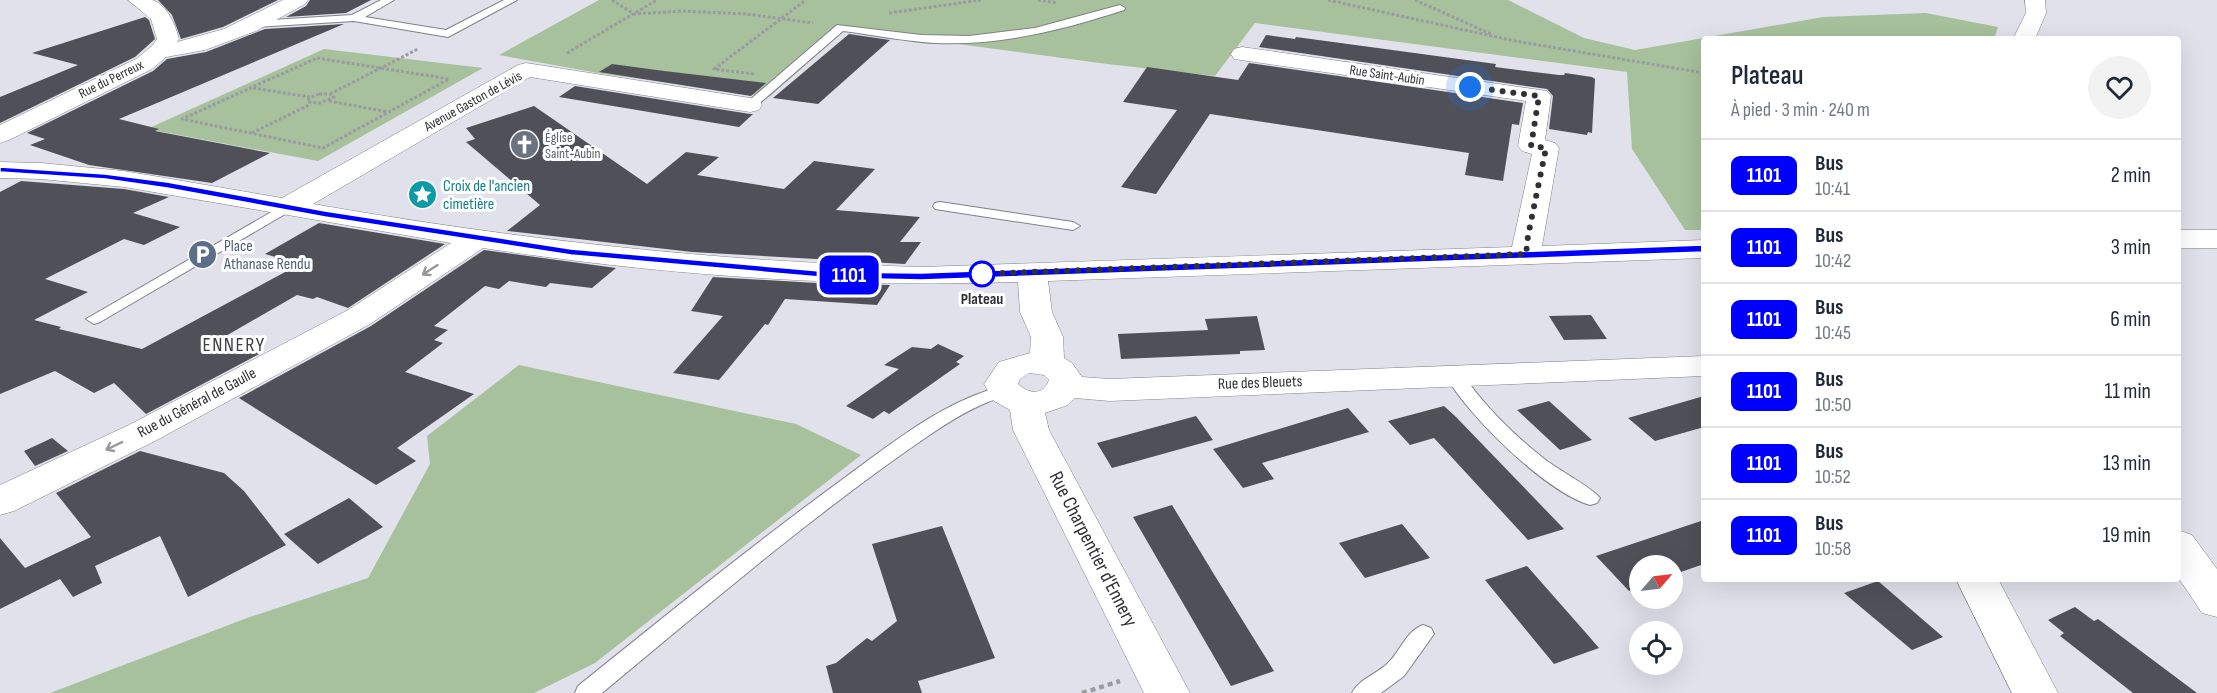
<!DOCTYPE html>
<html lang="fr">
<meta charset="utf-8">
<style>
body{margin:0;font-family:"Sofia Sans Condensed",sans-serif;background:#f2f2f3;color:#1f2937;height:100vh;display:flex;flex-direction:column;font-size:22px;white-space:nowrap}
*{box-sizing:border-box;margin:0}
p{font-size:20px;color:#747a83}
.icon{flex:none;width:33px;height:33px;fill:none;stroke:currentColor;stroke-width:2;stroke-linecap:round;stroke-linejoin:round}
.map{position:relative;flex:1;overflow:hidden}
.panel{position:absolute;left:1701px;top:36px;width:480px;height:546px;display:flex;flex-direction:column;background:#fff;border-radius:6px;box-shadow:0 6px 24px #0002}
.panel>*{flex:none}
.badge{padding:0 12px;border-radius:9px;font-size:21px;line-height:39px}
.needle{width:39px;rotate:62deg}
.buttons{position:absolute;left:1629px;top:555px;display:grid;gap:12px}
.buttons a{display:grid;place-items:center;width:54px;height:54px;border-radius:50%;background:#fff;box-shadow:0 6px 24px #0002;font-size:30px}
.you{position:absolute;width:30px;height:30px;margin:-15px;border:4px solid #fff;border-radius:50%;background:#1a73e8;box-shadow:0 0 0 9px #1a73e833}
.map>.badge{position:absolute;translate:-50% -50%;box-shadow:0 0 0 3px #fff}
.round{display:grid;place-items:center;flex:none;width:63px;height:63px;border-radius:32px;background:#f2f2f3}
.overview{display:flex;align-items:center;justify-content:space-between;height:102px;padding:0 30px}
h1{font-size:28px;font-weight:600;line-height:45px}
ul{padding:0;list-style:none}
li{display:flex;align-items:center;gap:18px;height:72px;padding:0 30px;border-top:2px solid #e0e1e3}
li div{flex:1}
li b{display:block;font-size:22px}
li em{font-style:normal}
li .badge{min-width:66px;font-weight:700;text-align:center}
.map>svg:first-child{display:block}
</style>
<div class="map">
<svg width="2217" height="693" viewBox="0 0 2217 693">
<rect width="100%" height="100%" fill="#e1e1eb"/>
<path fill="#a7c19c" d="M599,0H1508L1584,38L1635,50L1823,17L1926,13L1998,27L1994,39H1704V230H1685L1632,149L1627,72L1255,23L1215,76L1107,64L846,29L769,97L598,73L499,55Z
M324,49L483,68L318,161L147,129Z
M519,365L796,424L861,455L595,663L534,693H50L247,618L368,578L430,464L427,436Z"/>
<path fill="#505058" d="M158,0H278L223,27L181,39L172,15Z
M310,0H371L346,13L286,17L306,6Z
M145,17L149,20L155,39L135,57L0,123V97L78,65L32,53Z
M344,24L119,119L159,129L155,131L270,153L212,183L89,165L30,145L45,139L27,133L153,71L167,59L206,52L265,29Z
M849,34L890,40L818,104L773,98Z
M1266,35L1295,39L1296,37L1496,64L1495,67L1559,75H1564L1565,73L1592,77L1595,79L1592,133L1588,132L1587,135L1549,129L1553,96L1547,89L1259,47Z
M1249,63L1523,103L1519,125L1512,124L1503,181L1465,175L1469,153L1210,114L1156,194L1121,187L1177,110L1123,102L1147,67L1238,80Z
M612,64L664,71L766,83L751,96L599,72Z
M575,86L750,114H753L739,127L559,97Z
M534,106L647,184L686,152L719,157L697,175L784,189L814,161L875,169L836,210L920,217L900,242H921L905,264L692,252L507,231L540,205L466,142L475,139L466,128Z
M21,181L124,189L169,197L133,213L180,227L144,245L124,239L45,279L88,292L34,320L61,327L59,329L142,349L300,264L265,254L319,223L445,244L348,308L317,297L313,299L297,295L224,337L263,352L146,414L114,383L94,393L55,371L0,394V192Z
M484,250L616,268L592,288L550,283L546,287L509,281L499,289L485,286L434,326L448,330L434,340L443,343L405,372L474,394L397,448L416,461L376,485L239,398L371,326Z
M713,277L816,283L890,285L877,305L785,299L768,325L765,324L719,380L673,373L723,316L691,311Z
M1591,315L1607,339L1564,340L1549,316Z
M1257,316L1265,350L1240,351V354L1121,359L1118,334L1208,330L1205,319Z
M938,344L964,356L956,362L960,364L889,414L884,411L873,419L846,406L899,369L884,365L912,347L931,349Z
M1704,396V427L1655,441L1628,418Z
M1549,401L1592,440L1560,450L1517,410Z
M1444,406L1456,417L1564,529L1528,540L1434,438L1410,445L1388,421Z
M1348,408L1369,432L1262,463L1274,479L1243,488L1213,449Z
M1196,416L1213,440L1112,468L1097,443Z
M52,438L68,451L35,466L24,451Z
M140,451L224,473L244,491L286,545L188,597L160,536L95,566L102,583L73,597L60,579L0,609V538L25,568L91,537L56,493Z
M349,498L383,527L318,564L284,534Z
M1172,505L1215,576L1274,671L1231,686L1133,517Z
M1704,520V564L1672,575V566H1640V587L1629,591L1596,556Z
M1402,524L1430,558L1365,578L1339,543Z
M942,526L995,658L918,681L922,693H833L826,666L836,663L867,638L872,641L897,621L872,544Z
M1527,566L1586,633L1599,648L1554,664L1485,580Z
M1878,581L1943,637L1912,650L1844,593Z
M2075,607L2094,621L2098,619L2197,693H2133L2060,636L2064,633L2048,620Z"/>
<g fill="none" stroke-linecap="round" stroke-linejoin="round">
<defs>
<path id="lane" d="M381,0H394L365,17L446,30L504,0H517L448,37L354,21L255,27L250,24L255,21L352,15Z
M1120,5L1125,8L1124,10C1063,30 999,46 934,43C904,41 874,35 843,31L754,108H746L744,105L837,25L921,35L969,36L1035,28Z
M940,202L1073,222L1080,226L1073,230L935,209L933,206L935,203Z
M287,203L292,204L294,207L292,210L100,322L94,324L86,319Z
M1455,371L1461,372C1484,406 1515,436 1547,461C1559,470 1594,489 1600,498L1597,503L1590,505C1546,492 1468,416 1446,376L1449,372Z
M1003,386L1009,387L1012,391C1007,398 995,399 988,402C966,411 947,423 928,436C814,514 708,605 602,693H575L578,686C666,615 755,543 847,476C895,441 944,401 1003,386Z
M1423,625L1431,628L1434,634L1404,676L1381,693H1352C1359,679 1377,674 1388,663C1400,652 1406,631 1423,625Z"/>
<path id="street" d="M128,0C135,0 145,0 152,0C167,4 176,26 179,39L177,42L224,29L283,0H308L305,4L256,31L205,50L166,57L152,69L9,140L0,143V125L136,59L152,46L157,39L151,19Z
M2025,0H2045L2046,13L2035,39H2013L2026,13Z
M1242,47L1547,91L1551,96L1545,140L1555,143L1559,148L1542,246L1704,240V258L1048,281L1052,312L1063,337L1064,358L1072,363L1082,377L1110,379L1704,356V376L1110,401L1075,398L1068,405L1045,413L1049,430L1190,693H1144L1013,430L1010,410L994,401L984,384L999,362L1030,353L1031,337L1020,312L1018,282C838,288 661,275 483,248L370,324L155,441L14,511L0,515V485L129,425L348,310L451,243L124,187L41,179L0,178V162L41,163L124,171L282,198L518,65L526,63L750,98L759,100L762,105L759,110L750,112L530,77L313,204C514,239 716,262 921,267L1512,247L1532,154L1522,151L1518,146L1526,101L1234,59L1231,54L1234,49ZM1029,373L1044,375L1049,380C1043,396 1029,394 1018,384L1020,379Z
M2178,230H2217V248H2178Z
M2178,530L2192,535L2217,569V617L2202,613L2178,577Z
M1956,579H1998L2058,693H2012Z"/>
</defs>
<use href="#lane" stroke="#808089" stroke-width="2"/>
<use href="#street" stroke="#808089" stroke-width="1"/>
<path stroke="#9b9ba2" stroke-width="3" stroke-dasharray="3 2" stroke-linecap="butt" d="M612,0L634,14L682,11L746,14L813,23
M1038,0L1057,3
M1328,0L1515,41L1704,73
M1415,0L1491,34
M889,13L981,0
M567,53L657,0
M317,58L449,79L323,148L182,119Z
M754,74L714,69L806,0
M253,88L310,97
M319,94H330L334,97L320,103L308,102L309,98Z
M330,94L418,49
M329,101L388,112
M252,133L311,104"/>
<path stroke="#9b9ba2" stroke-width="4.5" stroke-dasharray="5 4" stroke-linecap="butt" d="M1082,693L1120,681"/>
<use href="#lane" fill="#fff" fill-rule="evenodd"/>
<use href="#street" fill="#fff" fill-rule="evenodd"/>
</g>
<defs><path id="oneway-shaft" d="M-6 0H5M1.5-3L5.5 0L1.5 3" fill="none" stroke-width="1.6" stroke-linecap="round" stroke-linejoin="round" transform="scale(1.5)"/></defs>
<g stroke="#98989a">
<use href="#oneway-shaft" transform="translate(430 270) rotate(147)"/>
<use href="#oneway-shaft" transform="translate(114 446) rotate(154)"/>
</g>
<path fill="#00f" stroke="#fff" stroke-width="1.5" d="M0,167L105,174L167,182L325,211L571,249L831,272L921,273L1704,245L1709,249L1704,252L921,280L831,278L571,255L325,217L167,188L105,179L0,172Z"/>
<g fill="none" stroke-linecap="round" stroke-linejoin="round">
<path stroke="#313135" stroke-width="6" stroke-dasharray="0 10.8" d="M982,274H976L1526,254L1528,236L1546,148L1531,146L1539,96L1470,87"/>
</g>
<defs>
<symbol id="church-disc" viewBox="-11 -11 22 22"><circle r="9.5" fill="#6b7280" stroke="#fff"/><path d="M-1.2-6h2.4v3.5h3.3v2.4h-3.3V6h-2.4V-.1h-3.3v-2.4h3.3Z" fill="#fff"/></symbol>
<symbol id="sight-disc" viewBox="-11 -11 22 22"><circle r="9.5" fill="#0f9aa8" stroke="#fff"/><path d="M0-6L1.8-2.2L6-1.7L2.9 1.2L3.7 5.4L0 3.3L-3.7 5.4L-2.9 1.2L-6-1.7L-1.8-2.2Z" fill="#fff"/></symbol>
<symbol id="parking-disc" viewBox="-11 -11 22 22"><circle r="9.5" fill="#5c6f8a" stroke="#fff"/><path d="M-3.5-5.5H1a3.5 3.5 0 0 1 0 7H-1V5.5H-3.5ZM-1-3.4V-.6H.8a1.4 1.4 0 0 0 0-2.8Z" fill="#fff"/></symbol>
</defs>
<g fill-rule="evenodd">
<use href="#church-disc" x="508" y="128" width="33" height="33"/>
<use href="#sight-disc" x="406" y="178" width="33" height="33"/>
<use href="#parking-disc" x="186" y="238" width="33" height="33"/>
</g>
<circle fill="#fff" stroke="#00f" stroke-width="3" cx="982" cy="274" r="12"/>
<g text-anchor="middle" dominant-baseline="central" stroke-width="6" stroke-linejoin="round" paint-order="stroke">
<g font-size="14" fill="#313135" stroke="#fff">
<text transform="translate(1387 75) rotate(8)">Rue Saint-Aubin</text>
<text transform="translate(111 79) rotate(-26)">Rue du Perreux</text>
<text transform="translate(473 101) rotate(-29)">Avenue Gaston de Lévis</text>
</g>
<g font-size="14" fill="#5b616d" stroke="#fff" text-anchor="start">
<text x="545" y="137">Église<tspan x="545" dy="16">Saint-Aubin</tspan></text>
</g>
<g font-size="16" fill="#0d838f" stroke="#fff" text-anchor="start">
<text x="443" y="186">Croix de l'ancien<tspan x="443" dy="18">cimetière</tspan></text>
</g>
<g font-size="16" fill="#4e5e75" stroke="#fff" text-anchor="start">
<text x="224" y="246">Place<tspan x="224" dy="18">Athanase Rendu</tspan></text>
</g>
<g font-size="16" font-weight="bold" fill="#313135" stroke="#fff">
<text x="982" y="299">Plateau</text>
</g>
<g font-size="16" fill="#313135" stroke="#fff">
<text transform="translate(1260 383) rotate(-2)">Rue des Bleuets</text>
<text transform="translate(197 403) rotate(-28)">Rue du Général de Gaulle</text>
</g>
<g font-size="20" letter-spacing="1.5" fill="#3f3f47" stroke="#fff">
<text x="234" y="345">ENNERY</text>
</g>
<g font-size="20" fill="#313135" stroke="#fff">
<text transform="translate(1093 549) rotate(63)">Rue Charpentier d'Ennery</text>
</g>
</g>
</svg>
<div class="buttons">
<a><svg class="needle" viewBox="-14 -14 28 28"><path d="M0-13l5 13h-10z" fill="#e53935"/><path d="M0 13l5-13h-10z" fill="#747a83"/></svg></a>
<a><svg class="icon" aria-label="locate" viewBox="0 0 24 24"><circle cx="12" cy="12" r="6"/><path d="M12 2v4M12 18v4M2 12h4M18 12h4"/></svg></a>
</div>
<div class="you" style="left:1470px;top:87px"></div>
<b class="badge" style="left:849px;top:275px;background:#00f;color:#fff">1101</b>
<section class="panel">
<div class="overview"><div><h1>Plateau</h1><p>À pied · 3 min · 240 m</p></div><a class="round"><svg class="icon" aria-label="heart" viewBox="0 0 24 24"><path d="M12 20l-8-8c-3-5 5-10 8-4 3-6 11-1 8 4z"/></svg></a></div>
<ul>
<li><span class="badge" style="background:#00f;color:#fff">1101</span><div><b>Bus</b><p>10:41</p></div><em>2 min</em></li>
<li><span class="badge" style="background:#00f;color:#fff">1101</span><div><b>Bus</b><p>10:42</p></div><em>3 min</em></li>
<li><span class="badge" style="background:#00f;color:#fff">1101</span><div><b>Bus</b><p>10:45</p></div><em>6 min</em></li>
<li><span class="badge" style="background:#00f;color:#fff">1101</span><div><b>Bus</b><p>10:50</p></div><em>11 min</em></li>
<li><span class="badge" style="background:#00f;color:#fff">1101</span><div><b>Bus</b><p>10:52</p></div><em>13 min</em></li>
<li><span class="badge" style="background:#00f;color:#fff">1101</span><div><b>Bus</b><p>10:58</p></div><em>19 min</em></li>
</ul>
</section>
</div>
